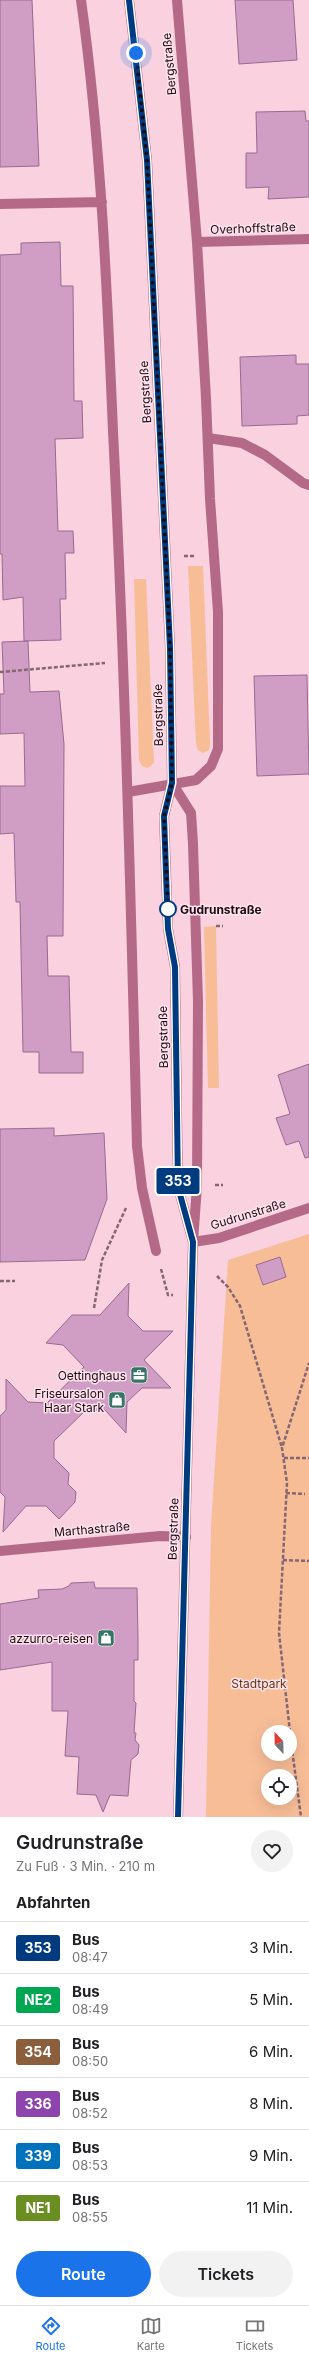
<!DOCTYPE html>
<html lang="de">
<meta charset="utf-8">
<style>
body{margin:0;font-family:Inter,sans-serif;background:#f2f2f2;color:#202124;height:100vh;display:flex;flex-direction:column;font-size:15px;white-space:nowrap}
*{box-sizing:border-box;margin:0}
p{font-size:13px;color:#757577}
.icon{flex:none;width:22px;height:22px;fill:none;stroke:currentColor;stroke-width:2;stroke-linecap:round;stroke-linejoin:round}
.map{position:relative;height:1817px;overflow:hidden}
.details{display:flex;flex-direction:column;background:#fff;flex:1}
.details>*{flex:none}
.badge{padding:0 8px;border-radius:3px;font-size:14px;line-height:26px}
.needle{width:26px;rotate:338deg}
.tools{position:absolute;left:261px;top:1725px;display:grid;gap:8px}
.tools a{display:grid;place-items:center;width:36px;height:36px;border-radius:50%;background:#fff;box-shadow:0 4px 16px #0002;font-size:20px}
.you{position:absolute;width:20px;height:20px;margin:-10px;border:3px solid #fff;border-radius:50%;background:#1a73e8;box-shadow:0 0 0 6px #1a73e833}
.map>.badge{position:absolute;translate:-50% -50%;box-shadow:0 0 0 2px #fff}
h2{padding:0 16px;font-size:15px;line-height:36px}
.round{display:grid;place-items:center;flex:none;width:42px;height:42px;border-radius:21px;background:#f2f2f2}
.headline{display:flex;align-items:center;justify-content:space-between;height:68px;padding:0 16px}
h1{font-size:19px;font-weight:600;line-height:30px}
.cta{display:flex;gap:8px;margin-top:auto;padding:8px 16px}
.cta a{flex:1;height:46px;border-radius:24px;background:#1a73e8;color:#fff;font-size:16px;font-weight:600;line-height:46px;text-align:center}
.cta a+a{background:#f2f2f2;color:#202124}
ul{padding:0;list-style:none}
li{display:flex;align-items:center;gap:12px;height:52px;padding:0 16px;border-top:1px solid #e0e0e0}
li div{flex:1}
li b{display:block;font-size:15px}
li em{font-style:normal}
li .badge{min-width:44px;font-weight:700;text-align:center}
.menu{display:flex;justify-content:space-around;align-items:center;height:56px;border-top:1px solid #e0e0e0;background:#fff;font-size:11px;color:#757577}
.menu a{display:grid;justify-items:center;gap:2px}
.menu .on{color:#1a73e8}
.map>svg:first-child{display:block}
</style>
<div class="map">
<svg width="309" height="1817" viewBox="0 0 309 1817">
<rect width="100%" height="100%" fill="#f9d1df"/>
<path fill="#f7bd97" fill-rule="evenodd" d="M188,566H203L210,744L209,750L203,753L198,750L196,744Z
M134,579H146L154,762L151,766L147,768L142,766L139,760Z
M216,926L219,1088H208L204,927Z
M309,1234V1817H206L211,1526L228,1260ZM268,1732H290V1754H268ZM268,1776H290V1798H268Z"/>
<path fill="#d09dc4" stroke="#9a6a8f" d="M0,0H32L39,166L0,167Z
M235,0H293L297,60L239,64Z
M305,111L306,121H309V197L268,199L269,187L246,188V153H257L256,112Z
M60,242L61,286H73L74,401H82L83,438L55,439L58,531H73L74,553H65L66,599H60L61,640L24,641L23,597L3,600L2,554H0V255L21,254V243Z
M296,355V364H309V415L297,416V424L242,426L240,357Z
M28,641L30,692L59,691L64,744L63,936H47L48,976H69L71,1052H83V1073H39V1052H23L20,902H16L14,833L0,834V786H25L24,733L0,734V694H4L2,642Z
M307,675L309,774L257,776L254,676Z
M309,1064V1157L305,1158L299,1141L286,1145L276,1118L290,1114L278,1075Z
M54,1128V1136L104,1133L107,1199L85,1260L0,1262V1129Z
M280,1257L286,1277L263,1285L256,1265Z
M129,1283L128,1316L143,1331H173L144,1360L171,1388H142L127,1402L126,1433L105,1410H86L54,1441V1458L69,1473L68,1484L76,1492L75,1502L59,1519L46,1506H26L3,1532L5,1497L0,1492V1416L6,1410V1379L28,1402L47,1403L84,1367L63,1345L46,1343L72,1315H100Z
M94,1582L95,1588H137L138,1638V1660H134V1701L136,1703L134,1733H136L135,1740L139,1745L138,1754L131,1760L128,1796L110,1795L103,1812L96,1795L77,1794L79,1757L65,1756L68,1711H52V1662L0,1670V1604L39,1598L38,1590L62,1589L69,1586L71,1583Z"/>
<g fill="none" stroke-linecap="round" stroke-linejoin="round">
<path stroke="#856772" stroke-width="2.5" stroke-dasharray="4 2" stroke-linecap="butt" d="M184,556H195
M0,672L105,663
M216,926H223
M215,1185H223
M161,1269L168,1295H173
M217,1276L228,1287L240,1306L282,1448
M0,1281H15
M94,1308L102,1260L126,1208
M284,1458H309
M286,1493L305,1494
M283,1560L309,1561
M290,1732L279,1633L287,1483L282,1448L309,1363
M290,1734L301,1817"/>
<path stroke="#b46a87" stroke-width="10" d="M208,438L242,443L265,455L303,483L309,485
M137,1146L142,1188L156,1251"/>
<path stroke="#b46a87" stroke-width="10" d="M81,0C101,143 107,287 113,431C125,670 131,908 137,1146
M0,204L102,202
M197,242L309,239
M128,792L196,780L211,766L218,749V612L210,499L206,398L197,242L177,0
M193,1242L219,1238L309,1208
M0,1551L160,1536L186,1537"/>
<path stroke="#b46a87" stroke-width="10" d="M129,0L147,160L170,647L172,783L164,816L168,929L175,967L178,1187L193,1242
M172,783L191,813L193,844L198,1001L197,1186L193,1242L178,1817"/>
</g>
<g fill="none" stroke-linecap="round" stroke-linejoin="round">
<defs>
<path id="line" d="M129,0L147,160L170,647L172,783L164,816L168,929L175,967L178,1187L193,1242L178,1817"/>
</defs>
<use href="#line" stroke="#fff" stroke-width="9"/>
<use href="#line" stroke="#003b80" stroke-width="6"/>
<path stroke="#1f0912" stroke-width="4" stroke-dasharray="0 7.2" d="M136,53L147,160L170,647L172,783L164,816L168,909"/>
</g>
<defs>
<symbol id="office-square" viewBox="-11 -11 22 22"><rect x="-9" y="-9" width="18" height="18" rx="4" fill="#347565" stroke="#fde2ec"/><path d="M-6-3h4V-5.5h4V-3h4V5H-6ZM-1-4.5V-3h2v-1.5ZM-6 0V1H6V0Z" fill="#fff"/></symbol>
<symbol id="shop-square" viewBox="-11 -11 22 22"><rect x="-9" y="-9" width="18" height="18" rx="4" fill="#347565" stroke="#fde2ec"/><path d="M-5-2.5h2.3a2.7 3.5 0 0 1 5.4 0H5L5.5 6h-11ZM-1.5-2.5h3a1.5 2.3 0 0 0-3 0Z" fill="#fff"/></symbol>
</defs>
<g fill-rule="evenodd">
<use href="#office-square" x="129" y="1365" width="20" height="20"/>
<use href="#shop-square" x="107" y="1390" width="20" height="20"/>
<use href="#shop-square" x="96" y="1628" width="20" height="20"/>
</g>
<circle fill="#fff" stroke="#003b80" stroke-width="2" cx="168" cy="909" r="8"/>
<g text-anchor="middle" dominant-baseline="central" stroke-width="3" stroke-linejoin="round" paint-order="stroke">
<g font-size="12" fill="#1f0912" stroke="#fde2ec">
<text transform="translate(169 64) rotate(-95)">Bergstraße</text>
<text transform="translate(253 228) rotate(-2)">Overhoffstraße</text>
<text transform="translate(145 392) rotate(-93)">Bergstraße</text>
<text transform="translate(158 715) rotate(-91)">Bergstraße</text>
<text transform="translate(163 1037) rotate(-91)">Bergstraße</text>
<text transform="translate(248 1214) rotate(-17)">Gudrunstraße</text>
<text transform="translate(92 1529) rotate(-5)">Marthastraße</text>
<text transform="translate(173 1529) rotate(-88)">Bergstraße</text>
</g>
<g font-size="12" font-weight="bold" fill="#1f0912" stroke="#fde2ec" text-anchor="start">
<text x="180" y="909">Gudrunstraße</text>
</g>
<g font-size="12" fill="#1f0912" stroke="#fde2ec" text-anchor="end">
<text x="126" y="1375">Oettinghaus</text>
<text x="104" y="1393">Friseursalon<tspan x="104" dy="14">Haar Stark</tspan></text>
<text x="93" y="1638">azzurro-reisen</text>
</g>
<g font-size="12" fill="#643815" stroke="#fde2ec">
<text x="259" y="1683">Stadtpark</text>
</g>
</g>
</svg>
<div class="tools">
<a><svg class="needle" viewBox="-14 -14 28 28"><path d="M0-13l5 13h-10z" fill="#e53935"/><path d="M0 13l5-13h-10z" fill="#757577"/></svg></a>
<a><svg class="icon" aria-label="locate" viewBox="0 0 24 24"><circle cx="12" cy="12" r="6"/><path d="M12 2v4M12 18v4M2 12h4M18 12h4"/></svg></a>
</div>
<div class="you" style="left:136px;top:53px"></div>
<b class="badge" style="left:178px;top:1181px;background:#003b80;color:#fff">353</b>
</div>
<section class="details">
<div class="headline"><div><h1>Gudrunstraße</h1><p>Zu Fuß · 3 Min. · 210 m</p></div><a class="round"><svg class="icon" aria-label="heart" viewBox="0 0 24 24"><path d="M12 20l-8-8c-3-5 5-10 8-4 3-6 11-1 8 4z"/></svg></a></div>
<h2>Abfahrten</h2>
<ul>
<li><span class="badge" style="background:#003b80;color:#fff">353</span><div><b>Bus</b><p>08:47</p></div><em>3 Min.</em></li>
<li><span class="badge" style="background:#00a651;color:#fff">NE2</span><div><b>Bus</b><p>08:49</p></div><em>5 Min.</em></li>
<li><span class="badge" style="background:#8b5e3c;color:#fff">354</span><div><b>Bus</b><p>08:50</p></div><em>6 Min.</em></li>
<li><span class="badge" style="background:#8e44ad;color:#fff">336</span><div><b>Bus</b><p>08:52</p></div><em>8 Min.</em></li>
<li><span class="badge" style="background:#0072bc;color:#fff">339</span><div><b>Bus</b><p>08:53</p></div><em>9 Min.</em></li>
<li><span class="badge" style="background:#6b8e23;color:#fff">NE1</span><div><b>Bus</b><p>08:55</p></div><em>11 Min.</em></li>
</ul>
<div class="cta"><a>Route</a><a>Tickets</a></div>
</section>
<nav class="menu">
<a class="on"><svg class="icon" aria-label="directions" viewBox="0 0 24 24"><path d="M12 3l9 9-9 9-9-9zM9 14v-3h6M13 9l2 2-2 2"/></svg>Route</a>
<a><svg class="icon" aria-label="map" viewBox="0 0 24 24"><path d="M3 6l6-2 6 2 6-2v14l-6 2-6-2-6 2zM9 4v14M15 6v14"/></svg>Karte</a>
<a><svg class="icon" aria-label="tickets" viewBox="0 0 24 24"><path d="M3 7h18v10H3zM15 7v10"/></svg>Tickets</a>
</nav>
